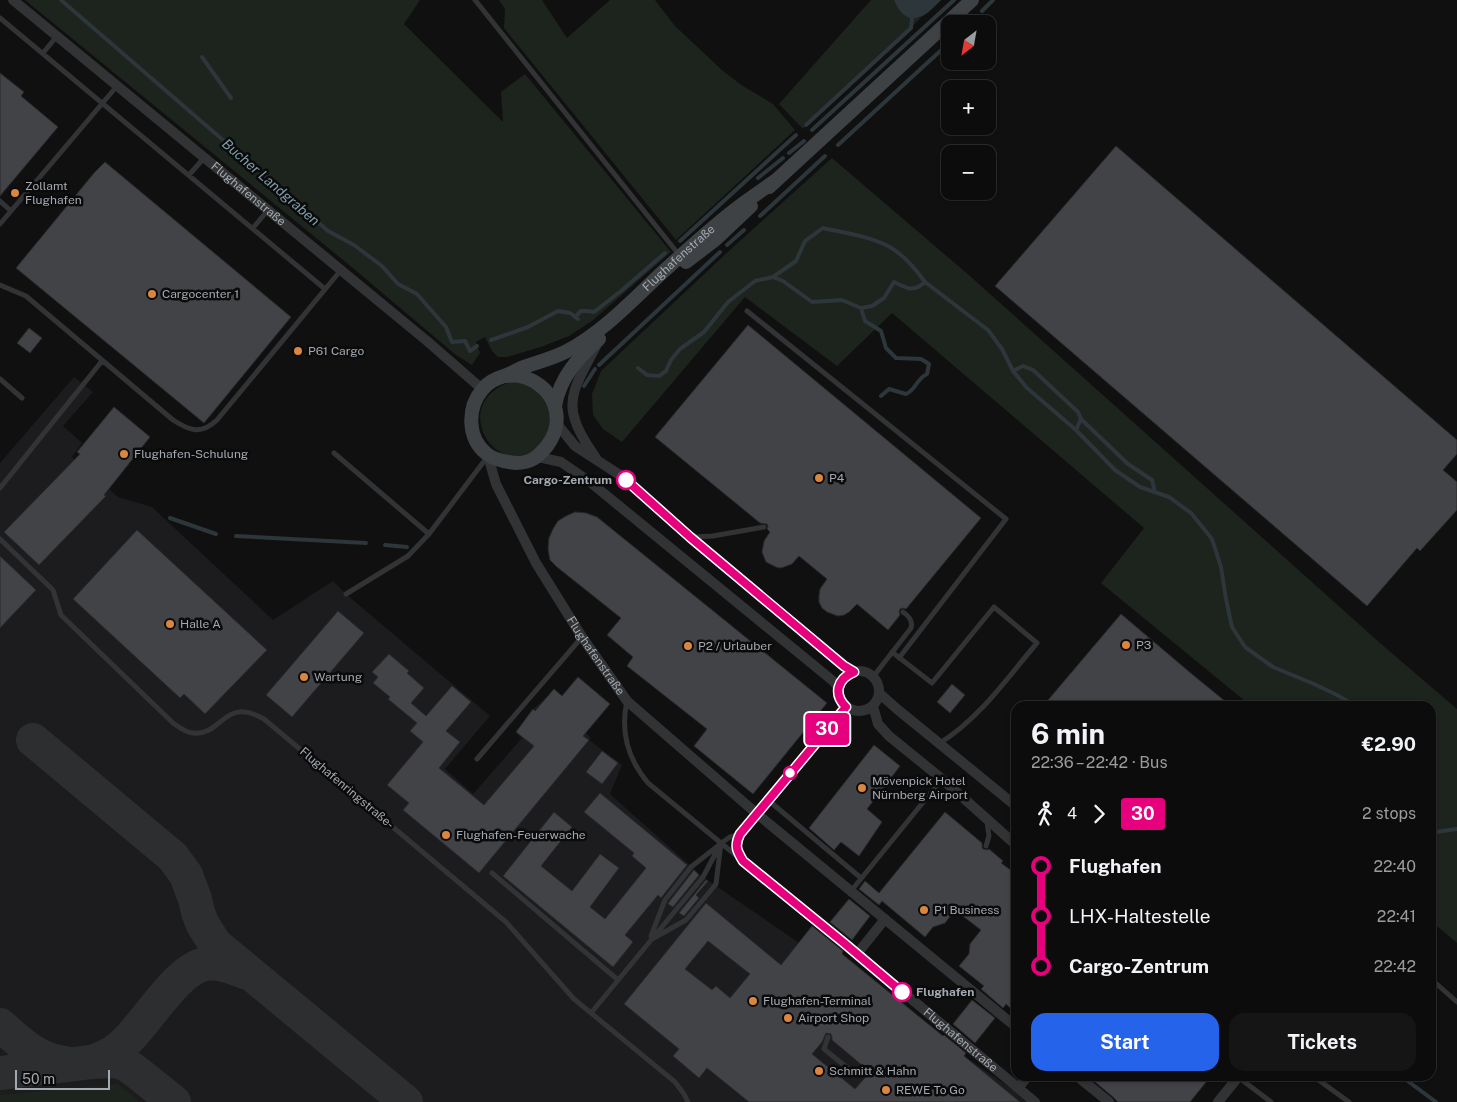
<!DOCTYPE html>
<meta charset="utf-8">
<style>
body{margin:0;font-family:"Public Sans",sans-serif;background:#151516;color:#f1f3f6;height:100vh;display:flex;flex-direction:column;font-size:19px;white-space:nowrap}
*{box-sizing:border-box;margin:0}
p{font-size:16px;color:#9a9b9d}
.icon{flex:none;width:28px;height:28px;fill:none;stroke:currentColor;stroke-width:2;stroke-linecap:round;stroke-linejoin:round}
.map{position:relative;flex:1;overflow:hidden}
.details{position:absolute;left:1011px;top:701px;width:425px;height:380px;display:flex;flex-direction:column;background:#0c0c0d;border-radius:15px;box-shadow:0 1px 4px #0004,0 0 0 1px #2c2c2e}
.details>*{flex:none}
.badge{padding:0 10px;border-radius:4px;font-size:18px;line-height:32px}
.needle{width:32px;rotate:211deg}
.buttons{position:absolute;left:941px;top:15px;display:grid;gap:10px}
.buttons a{display:grid;place-items:center;width:55px;height:55px;border-radius:10px;background:#0c0c0d;box-shadow:0 1px 4px #0004,0 0 0 1px #2c2c2e;font-size:25px}
.scale{position:absolute;left:15px;bottom:12px;width:95px;box-sizing:border-box;padding-left:5px;border:2px solid #a3a9b0;border-top:0;font-size:14px;line-height:18px;white-space:nowrap;color:#a3a9b0;-webkit-text-stroke:4px #0b0b0c;paint-order:stroke}
.map>.badge{position:absolute;translate:-50% -50%;box-shadow:0 0 0 2px #fff}
.legs{display:flex;align-items:center;gap:8px;height:55px;padding:0 20px;font-size:16px}
.legs p{margin-inline-start:auto}
.overview{display:flex;align-items:center;justify-content:space-between;height:85px;padding:0 20px}
h1{font-size:28px;font-weight:700;line-height:38px}
.cta{display:flex;gap:10px;margin-top:auto;padding:10px 20px}
.cta a{flex:1;height:58px;border-radius:15px;background:#2563eb;color:#fff;font-size:20px;font-weight:700;line-height:58px;text-align:center}
.cta a+a{background:#151516;color:#f1f3f6}
ul{padding:0 20px;list-style:none}
li{display:flex;align-items:center;gap:18px;height:50px;font-size:19px}
li i{display:grid;place-items:center;width:8px;height:100%;margin:0 6px;background:currentColor}
li i::after{content:'';width:12px;height:12px;margin:-6px;border:4px solid;border-radius:50%;background:#0c0c0d}
li p{margin-inline-start:auto}
li:first-child i{background:linear-gradient(#0000 50%,currentColor 0)}
li:last-child i{background:linear-gradient(currentColor 50%,#0000 0)}
.map>svg:first-child{display:block}
</style>
<div class="map">
<svg width="1457" height="1102" viewBox="0 0 1457 1102">
<rect width="100%" height="100%" fill="#101011"/>
<path fill="#1c1c1e" d="M74,377L93,392L63,426L82,443L72,457L118,497L152,507L273,620L333,581L346,594L490,716L445,769L473,794L522,738L516,732L533,709L545,699L554,689L562,696L578,677L610,704L586,733L591,738L589,740L622,765L610,794L703,877L1031,1102H0V463Z"/>
<path fill="#1d231d" d="M25,0H420L404,24L503,122L501,92L525,74L671,252L592,321L569,336L541,347L507,357H498L492,351L485,337L476,342L480,353L472,365L456,355L354,269Z
M499,0H542L567,38L610,0H655L675,26L723,71L743,86L773,104L795,130L676,240L504,28L505,9Z
M871,0H894C902,13 905,18 921,18L803,129L779,104Z
M832,158L970,276L1380,643L1457,709V943L1431,921V706H1251L1101,583L1144,528L892,313L837,366L745,297L622,442L603,429L593,415L592,394L601,371L732,248Z
M514,381L540,388L555,414C553,422 552,432 548,440C546,444 540,447 537,450C493,480 447,400 514,381Z
M118,1084L140,1102H0V1095Z"/>
<path fill="#2d363a" d="M894,0H941C931,10 918,26 903,14C899,11 896,4 894,0Z"/>
<g fill="none" stroke-linecap="round" stroke-linejoin="round">
<path stroke="#2d363a" stroke-width="4" d="M61,0L328,231L354,245L382,266L398,284L417,294L446,327L452,342L465,341L470,351L477,346
M982,11L993,0
M969,24L974,19
M202,57L231,98
M806,125L911,28L912,18
M812,130L954,0
M838,145L950,42
M789,153L804,141
M758,178L783,158
M760,216L825,156
M680,241L796,135
M727,245L744,230
M773,277L796,261L805,241L823,228C845,233 869,236 888,246C903,254 915,268 925,282
M861,308L865,321L881,331L886,348L896,358L921,359L929,364L927,374C916,379 916,390 906,394L889,389L881,396
M575,317L581,311H587L594,312L621,291L665,253
M491,340L528,327L558,311L570,313L578,319
M599,365L720,252
M638,368L647,375L659,376L666,371L671,360L680,349L704,332L728,302L755,281L773,277L783,281L812,302L842,300L861,308L872,306L884,298L894,282C907,288 913,293 925,282L988,330L1002,349L1013,371L1027,388L1076,430L1115,470L1140,487L1169,497L1191,513L1212,539L1221,567L1226,599L1232,627L1245,647L1273,667L1314,684L1335,694L1356,706
M1013,371L1023,366L1033,370L1078,412L1081,419L1076,430
M584,386L595,369
M1081,419L1128,464L1152,480L1155,492
M170,518L216,534
M236,536L366,543
M385,545L407,547
M1431,831L1436,832L1457,829
M1401,1076L1436,1102"/>
<path stroke="#2d2e30" stroke-width="34" d="M33,740L173,857L186,875L195,899L198,912L202,923L215,944L406,1102
M0,1025C21,1043 37,1060 65,1063
M91,1062C98,1060 105,1057 112,1053C142,1035 173,969 206,964C220,962 234,968 247,973
M0,1073L91,1062L117,1061L127,1065L139,1074L174,1102"/>
</g>
<path fill="#424346" stroke="#2a2a2d" fill-rule="evenodd" d="M0,73L24,92L21,96L58,127L0,196Z
M1116,146L1457,440V454L1443,470L1457,482V510L1420,551L1417,548L1367,606L995,286Z
M105,162L291,317L204,423L16,268L94,173Z
M748,325L981,518L906,609L903,608L900,609L899,612L900,615L888,630L857,604L849,612L844,615L838,616L827,612L822,608L819,602V596L820,589L827,579L799,556L792,564L781,568L776,567L766,562L762,552L764,541L770,532L767,529L768,527L767,524L760,523L655,437Z
M29,328L42,338L30,353L17,343Z
M114,407L150,437L104,495L106,496L39,565L4,532L80,454L77,452Z
M575,512L586,513L597,517L827,703L753,794L694,746L707,729L627,666L633,657L607,635L621,618L557,567L550,560L548,549L549,538L553,529L558,521L566,516Z
M137,530L267,650L205,714L184,694L180,698L73,599Z
M0,556L36,590L0,628Z
M338,611L364,633L292,717L266,695Z
M1121,614L1193,675L1231,706H1043Z
M389,654L409,671L407,673L424,688L411,703L426,716L452,686L471,702L446,731L460,742L439,768L484,805L534,746L516,732L533,709L535,711L554,689L562,696L578,677L610,704L583,736L589,740L479,873L403,810L409,803L387,785L423,742L410,731L417,723L388,699L390,697L373,683L378,677L372,672Z
M952,684L965,695L950,713L937,702Z
M874,745L900,766L867,809L882,822L859,856L841,842L834,850L809,828Z
M602,751L618,763L602,784L586,772Z
M600,793L687,865L661,898L658,895L625,935L633,942L613,967L503,876L554,812L572,827L541,866L572,891L600,854L619,868L590,907L605,919L646,868L632,856L634,853L584,812Z
M945,812L982,843V847L983,849L987,850L989,849L1003,861L1001,863L1016,874V1013L1006,1004L1003,1008L981,989L984,986L959,966L969,954L970,944L981,930L955,910L945,923L933,927L925,937L882,901L879,905L859,889L865,881L879,893Z
M694,870L699,875L673,907L668,904L669,902Z
M706,880L708,881L696,895L699,898L684,916L679,913Z
M849,899L870,916L852,940L830,922Z
M706,903L781,965L812,926L843,951L842,954L943,1036L944,1035L966,1053L964,1056L1020,1102H749L707,1068L699,1078L673,1056L679,1049L624,1004ZM708,941L750,974L730,998L716,986L712,990L685,969ZM826,1033L831,1034L832,1037V1040L863,1066L868,1065L871,1067V1071L855,1089L812,1054L822,1042Z
M972,1000L995,1018L975,1043L953,1024Z
M1088,1076H1211L1190,1102H1118L1113,1097Z"/>
<g fill="none" stroke-linecap="round" stroke-linejoin="round">
<path stroke="#313335" stroke-width="5" d="M475,0L680,256
M0,18L325,289
M43,53L57,36
M189,175L204,158
M0,201L11,211
M0,224L117,86
M253,228L268,210
M0,285L26,296L173,420C190,431 201,435 217,420L341,270
M747,311L1006,519L899,658
M0,379L22,398
M334,453L429,534
M0,488L102,361
M693,537L713,536L764,527
M0,539L53,590L61,615L173,723C179,727 186,733 193,733C223,736 223,696 264,719L506,922L574,999L675,1082L684,1094L688,1102
M346,594L408,556L429,534L488,456
M892,652L932,683L994,607L1037,643C1007,678 980,718 940,743
M873,677L911,628C913,621 909,616 903,612
M627,701C620,732 628,759 648,783L738,857
M477,759L582,637
M768,800L861,878
M986,846L989,836L987,822
M492,873L618,980
M851,891L942,779
M651,936L665,900L691,867L719,845
M652,939L686,920L712,889L716,884L721,843L730,837L740,834
M1431,979L1457,1002
M591,1013L703,877L721,843
M828,1037L824,1049L855,1074L867,1069
M1313,1076L1349,1102
M1238,1077L1271,1102"/>
<g stroke="#313335" stroke-width="10">
<path id="s1" d="M13,0L427,341L482,389"/>
<path d="M557,424L575,446L626,479L690,537L844,666L854,671"/>
<path id="s2" d="M488,456L496,484L536,563L582,637L627,701L756,813L1016,1027"/>
<path d="M538,457L561,462L590,482L833,681L839,688"/>
<path d="M596,458C588,446 579,434 575,420C565,393 586,368 597,344"/>
<circle cx="859" cy="691" r="20"/>
<path d="M879,693L897,709L1016,806"/>
<path d="M873,706L878,724L889,736L942,779L1016,845"/>
<path id="s3" d="M846,707L740,834C734,846 737,851 743,861L831,932L1035,1102"/>
<path d="M857,954L885,919"/>
<path d="M1077,1076L1109,1102"/>
<path d="M1018,1088L1028,1076"/>
<path d="M1218,1102L1239,1076"/>
</g>
<g stroke="#3f4245" stroke-width="14">
<path d="M769,187L972,0"/>
<path d="M686,262L716,239L751,206"/>
<path id="s4" d="M504,376C509,376 514,375 519,376C553,383 568,418 547,446C538,457 531,463 516,463C506,462 494,460 487,454C467,439 467,408 482,390C488,382 495,379 504,376C510,374 515,371 521,368C537,362 552,359 567,351C605,331 635,297 666,269C687,250 709,230 732,212C746,201 761,191 775,181"/>
<path d="M555,406C560,377 578,358 599,339"/>
</g>
</g>
<g fill="none" stroke-linecap="round" stroke-linejoin="round">
<defs>
<path id="line-1" d="M626,480L690,537L844,666L854,672C837,679 833,694 846,707L740,834C734,846 737,851 743,861L844,943L902,992"/>
</defs>
<use href="#line-1" stroke="#fff" stroke-width="11"/>
<use href="#line-1" stroke="#e6007e" stroke-width="8"/>
</g>
<g fill="#da863f" stroke="#0b0b0c" stroke-width="2">
<circle cx="15" cy="193" r="5"/>
<circle cx="152" cy="294" r="5"/>
<circle cx="298" cy="351" r="5"/>
<circle cx="124" cy="454" r="5"/>
<circle cx="819" cy="478" r="5"/>
<circle cx="170" cy="624" r="5"/>
<circle cx="1126" cy="645" r="5"/>
<circle cx="688" cy="646" r="5"/>
<circle cx="304" cy="677" r="5"/>
<circle cx="862" cy="788" r="5"/>
<circle cx="446" cy="835" r="5"/>
<circle cx="924" cy="910" r="5"/>
<circle cx="753" cy="1001" r="5"/>
<circle cx="788" cy="1018" r="5"/>
<circle cx="819" cy="1071" r="5"/>
<circle cx="886" cy="1090" r="5"/>
</g>
<g fill="#fff" stroke="#e6007e" stroke-width="2.5">
<circle cx="626" cy="480" r="9"/>
<circle cx="790" cy="773" r="6"/>
<circle cx="902" cy="992" r="9"/>
</g>
<g text-anchor="middle" dominant-baseline="central" stroke-width="5" stroke-linejoin="round" paint-order="stroke">
<g font-size="12" fill="#a3a9b0" stroke="#0b0b0c" text-anchor="start">
<text x="25" y="186">Zollamt<tspan x="25" dy="14">Flughafen</tspan></text>
<text x="162" y="294">Cargocenter 1</text>
<text x="308" y="351">P61 Cargo</text>
<text x="134" y="454">Flughafen-Schulung</text>
<text x="829" y="478">P4</text>
<text x="180" y="624">Halle A</text>
<text x="1136" y="645">P3</text>
<text x="698" y="646">P2 / Urlauber</text>
<text x="314" y="677">Wartung</text>
<text x="872" y="781">Mövenpick Hotel<tspan x="872" dy="14">Nürnberg Airport</tspan></text>
<text x="456" y="835">Flughafen-Feuerwache</text>
<text x="934" y="910">P1 Business</text>
<text x="763" y="1001">Flughafen-Terminal</text>
<text x="798" y="1018">Airport Shop</text>
<text x="829" y="1071">Schmitt &amp; Hahn</text>
<text x="896" y="1090">REWE To Go</text>
</g>
<g font-size="12" fill="#a3a9b0" stroke="#0b0b0c">
<text stroke="none"><textPath href="#s1" startOffset="305">Flughafenstraße</textPath></text>
<text stroke="none"><textPath href="#s4" startOffset="485">Flughafenstraße</textPath></text>
<text stroke="none"><textPath href="#s2" startOffset="228">Flughafenstraße</textPath></text>
<text transform="translate(347 788) rotate(40)">Flughafenringstraße-</text>
<text stroke="none"><textPath href="#s3" startOffset="476">Flughafenstraße</textPath></text>
</g>
<g font-size="12" font-weight="bold" fill="#a3a9b0" stroke="#0b0b0c" text-anchor="end">
<text x="612" y="480">Cargo-Zentrum</text>
<text x="916" y="992" text-anchor="start">Flughafen</text>
</g>
<g font-size="14" font-style="italic" fill="#7d9ca8" stroke="#0b0b0c">
<text transform="translate(271 182) rotate(41)">Bucher Landgraben</text>
</g>
</g>
</svg>
<div class="buttons">
<a><svg class="needle" viewBox="-14 -14 28 28"><path d="M0-13l5 13h-10z" fill="#e53935"/><path d="M0 13l5-13h-10z" fill="#9a9b9d"/></svg></a>
<a>+</a>
<a>−</a>
</div>
<div class="scale">50 m</div>
<b class="badge" style="left:827px;top:729px;background:#e6007e;color:#fff">30</b>
<section class="details">
<div class="overview"><div><h1>6 min</h1><p>22:36 – 22:42 · Bus</p></div><b>€2.90</b></div>
<div class="legs"><svg class="icon" aria-label="walk" viewBox="0 0 24 24"><circle cx="13" cy="4" r="2"/><path d="M13 8l-2 6 4 7M11 14l-3 7M7 12l3-4h3l4 4"/></svg>4<svg class="icon" aria-label="forward" viewBox="0 0 24 24"><path d="M9 5l7 7-7 7"/></svg><b class="badge" style="background:#e6007e;color:#fff">30</b><p>2 stops</p></div>
<ul>
<li><i style="color:#e6007e"></i><b>Flughafen</b><p>22:40</p></li>
<li><i style="color:#e6007e"></i><span>LHX-Haltestelle</span><p>22:41</p></li>
<li><i style="color:#e6007e"></i><b>Cargo-Zentrum</b><p>22:42</p></li>
</ul>
<div class="cta"><a>Start</a><a>Tickets</a></div>
</section>
</div>
